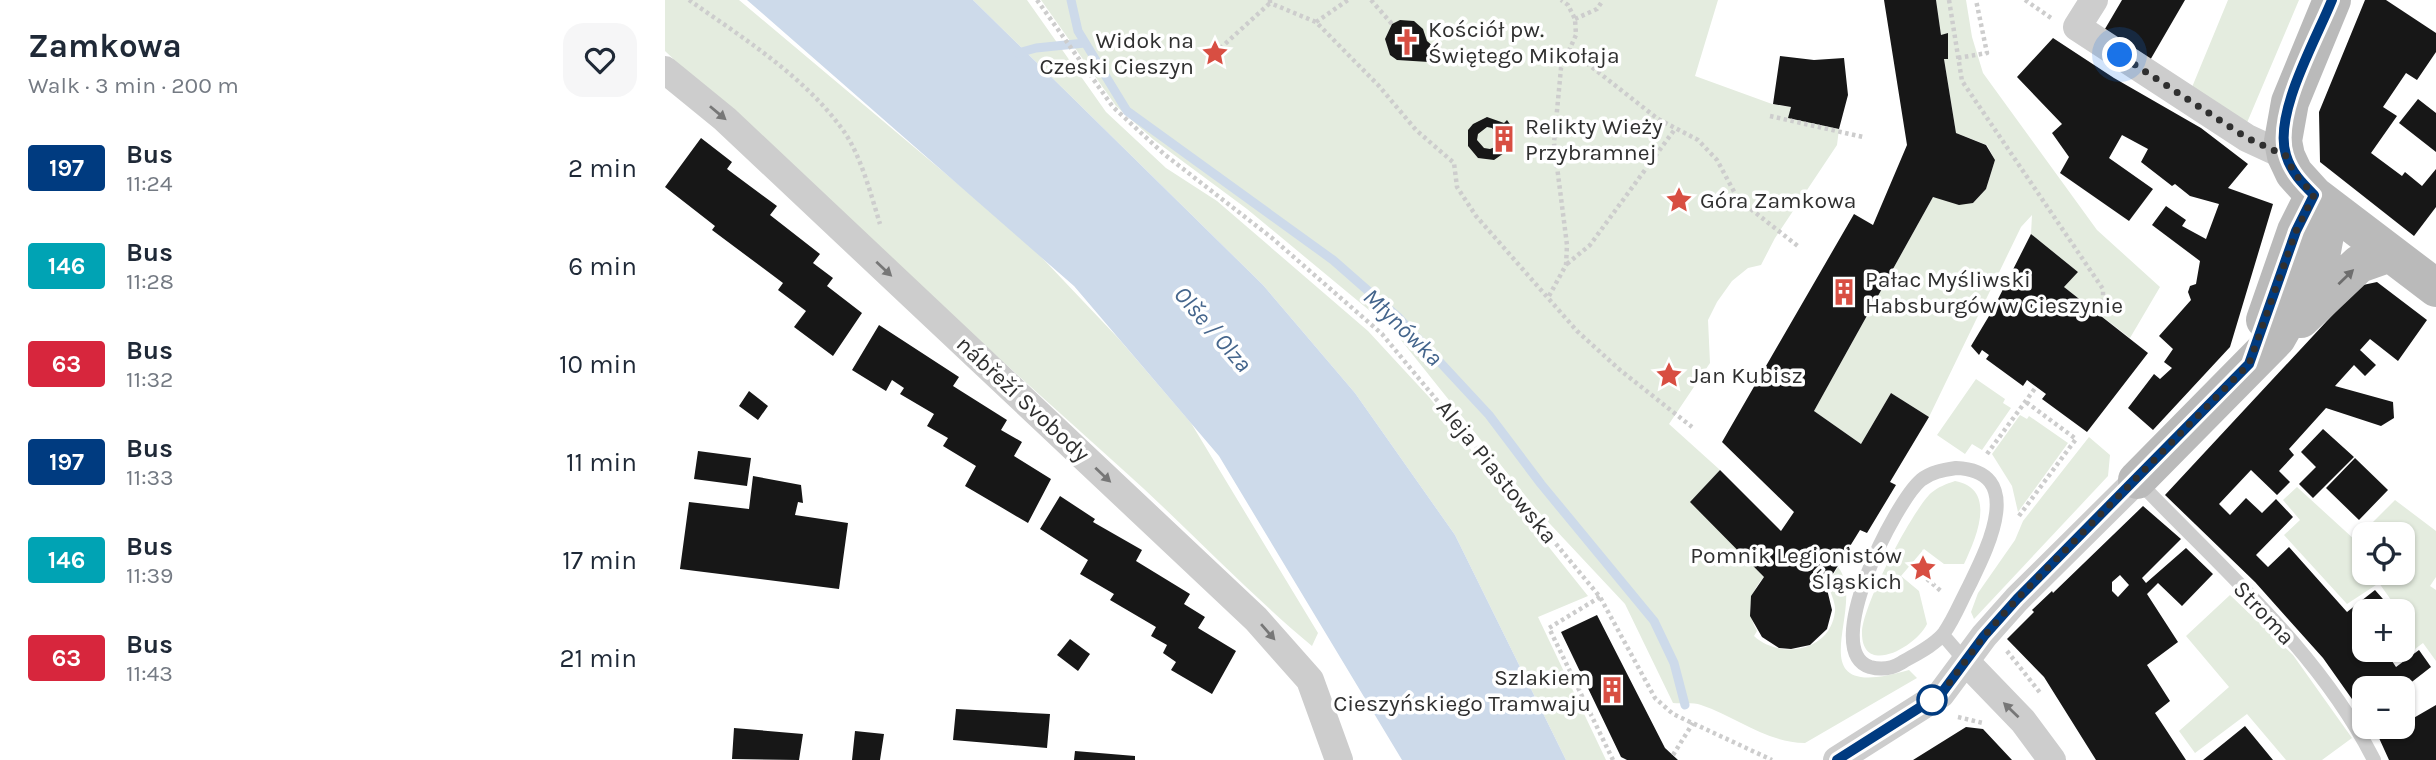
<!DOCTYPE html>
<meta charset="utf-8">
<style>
body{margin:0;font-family:Karla,sans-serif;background:#f6f6f7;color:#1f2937;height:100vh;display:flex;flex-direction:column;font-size:26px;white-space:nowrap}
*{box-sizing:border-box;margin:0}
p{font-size:23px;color:#747a83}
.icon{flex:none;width:38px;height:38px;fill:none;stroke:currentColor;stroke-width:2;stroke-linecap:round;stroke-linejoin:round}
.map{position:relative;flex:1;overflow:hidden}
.details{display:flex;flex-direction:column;background:#fff;width:665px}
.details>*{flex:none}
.badge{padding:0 14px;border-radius:5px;font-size:24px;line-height:46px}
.buttons{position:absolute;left:1687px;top:522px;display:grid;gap:14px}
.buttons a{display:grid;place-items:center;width:63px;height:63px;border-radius:14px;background:#fff;box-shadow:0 2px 5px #0004;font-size:35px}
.you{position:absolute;width:35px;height:35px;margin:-18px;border:5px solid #fff;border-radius:50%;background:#1a73e8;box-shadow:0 0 0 10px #1a73e833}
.map>.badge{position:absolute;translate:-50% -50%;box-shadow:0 0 0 4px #fff}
.round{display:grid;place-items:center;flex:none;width:74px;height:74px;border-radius:21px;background:#f6f6f7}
.headline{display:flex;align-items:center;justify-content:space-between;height:119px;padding:0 28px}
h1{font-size:33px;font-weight:700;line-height:52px}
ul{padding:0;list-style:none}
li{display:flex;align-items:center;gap:21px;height:98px;padding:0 28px}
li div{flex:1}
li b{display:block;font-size:26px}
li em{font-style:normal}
li .badge{min-width:77px;font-weight:700;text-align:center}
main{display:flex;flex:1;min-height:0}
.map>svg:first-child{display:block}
</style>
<main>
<section class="details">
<div class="headline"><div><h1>Zamkowa</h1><p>Walk · 3 min · 200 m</p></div><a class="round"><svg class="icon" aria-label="heart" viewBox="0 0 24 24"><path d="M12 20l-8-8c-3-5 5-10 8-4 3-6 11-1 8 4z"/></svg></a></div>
<ul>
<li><span class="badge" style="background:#003b80;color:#fff">197</span><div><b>Bus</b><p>11:24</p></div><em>2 min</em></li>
<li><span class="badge" style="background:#00a3b4;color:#fff">146</span><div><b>Bus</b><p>11:28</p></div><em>6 min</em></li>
<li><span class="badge" style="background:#d7263d;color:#fff">63</span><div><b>Bus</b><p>11:32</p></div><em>10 min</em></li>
<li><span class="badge" style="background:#003b80;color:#fff">197</span><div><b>Bus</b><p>11:33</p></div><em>11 min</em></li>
<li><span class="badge" style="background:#00a3b4;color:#fff">146</span><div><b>Bus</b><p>11:39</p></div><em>17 min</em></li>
<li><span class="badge" style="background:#d7263d;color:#fff">63</span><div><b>Bus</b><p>11:43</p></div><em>21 min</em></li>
</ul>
</section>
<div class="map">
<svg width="1771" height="760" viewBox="0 0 1771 760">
<rect width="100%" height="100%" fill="#fff"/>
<path fill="#e4ecdf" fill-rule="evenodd" d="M0,0H74L363,243L454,339L526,423L653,633L647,646C581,591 522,527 457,469C304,331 150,193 0,51Z
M308,0H362L441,112L501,168L552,201L703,331L764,397L923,596L873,617L941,760H901L790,535L690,393L598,285Z
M376,0H1053L1030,76L1107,104L1126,107L1124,118L1174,129L1172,145L1110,238L1096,265L1083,268L1067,281L1052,302L1043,320L1045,363L1004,424L1055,470L1026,502L1099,577C1084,593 1081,612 1092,631L1089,636C1115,660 1166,652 1170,611C1171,603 1165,592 1163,584L1173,567C1205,607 1125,705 1244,670L1252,678L1140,743C1100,742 1072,717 1036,705C1028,702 1016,704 1008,703L960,604L871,509L728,330L582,209L489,140L451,106Z
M1271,0H1301L1307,37L1318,73L1432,230L1495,287L1465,338L1399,287L1413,272L1366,234L1367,215L1356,227L1264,417L1226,393L1196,444L1149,411L1268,197L1308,203L1321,189L1330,160L1322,145L1291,133L1279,59L1283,58V34L1276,35Z
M1563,0H1634L1581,125L1525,92Z
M1311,379L1340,399L1338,403L1346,408L1317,450L1307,444L1300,454L1272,435Z
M1355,415L1362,419L1364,416L1403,443L1353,512L1347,486L1327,454Z
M1424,437L1445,455L1443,476L1309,619L1306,612L1313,593L1350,540L1358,521Z
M1290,481C1333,489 1311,538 1299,564H1279L1259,549L1236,576L1254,591L1262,624C1251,647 1197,677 1197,633C1197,606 1247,511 1266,493C1273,487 1281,484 1290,481Z
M1632,487L1690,540L1730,500L1771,531V577L1765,586L1771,590V661L1758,643L1734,661L1726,649H1738V611H1726L1731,607L1714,583L1682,604L1619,535L1635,520L1618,500ZM1699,534H1738V572H1699Z
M1565,595L1628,655L1687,738L1657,760H1621L1582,714L1530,753L1514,731L1564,687L1521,636Z"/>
<path fill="#cddaea" d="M82,0H308L598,285L690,393L790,535L901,760H737L554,456L409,286Z"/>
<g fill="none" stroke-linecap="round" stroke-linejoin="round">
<path stroke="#cddaea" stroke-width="9" d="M406,0L413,31L462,111L668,260L734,318L824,415L876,484L989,621L1009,663L1020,705
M353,53L371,48L420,43"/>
</g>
<path fill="#171717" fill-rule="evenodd" d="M1219,0H1271L1276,35L1283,33V59H1279L1291,133L1321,145L1330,160L1321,189L1308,203L1294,205L1268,197L1149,411L1196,444L1226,393L1264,417L1225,482L1231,485L1202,533L1195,530L1161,585L1167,610L1162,629L1145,645L1126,649L1114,648L1097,637L1085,616L1086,596L1099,577L1025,502L1055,470L1116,531L1129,512L1057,442L1189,214L1208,225L1242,145Z
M1457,0H1520L1484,62L1437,34Z
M1700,0H1721L1771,33V52L1752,80L1741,73L1718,107L1732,116L1706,153L1737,176L1740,172L1757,186L1771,169V207L1749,236L1655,162L1654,112Z
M735,20L749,21L758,29L762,41L769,47V55L764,62L732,60L725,55L720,39L727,24Z
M1388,38L1449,78L1536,128L1583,164L1563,188L1608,204L1565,347L1488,430L1463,408L1489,374L1495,379L1507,368L1499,362L1508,349L1494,336L1526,300L1523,292L1525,286L1531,284L1535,261L1487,225L1501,206L1521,220L1517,226L1541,239L1554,204L1525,196L1510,184L1507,186L1476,162L1483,149L1457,135L1444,158L1488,189L1464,221L1395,173L1404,157L1387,133L1397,124L1352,77Z
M1115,56L1149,60L1179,58L1183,95L1174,129L1123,118L1126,107L1108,104Z
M1753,99L1771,113V152L1734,123Z
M822,117L839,123L842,120L849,130L845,135L842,151L829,160L813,158L803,146V130L808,124ZM822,127L827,128L834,137L830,147L825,149L819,148L812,140L813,134Z
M36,138L67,162L62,169L112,206L105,215L155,254L148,263L168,278L162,286L197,313L168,356L129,327L141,311L113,290L118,283L47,230L50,226L0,187Z
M1366,234L1413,272L1399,287L1483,353L1422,432L1377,399L1381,394L1362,380L1358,386L1321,359L1324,355L1317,350L1314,355L1306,346L1327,311Z
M1712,282L1762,320L1733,361L1705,339L1695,350L1711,365L1700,376L1689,365L1670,386L1728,402L1729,418L1716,426L1661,408L1624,449L1629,455L1614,471L1625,482L1612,495L1586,470L1554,504L1565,515L1581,498L1597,513L1611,499L1628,517L1591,555L1603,567L1624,547L1682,612L1710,590L1725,607L1720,611H1699V649H1719L1731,667L1754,650L1766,667L1739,688H1699V716L1658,658L1590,582L1500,495L1687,294L1698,285Z
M214,325L294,377L288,386L342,420L336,430L357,442L349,456L386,479L363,523L300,486L311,466L278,446L283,438L262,426L269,414L235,394L239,388L227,380L221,391L187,370Z
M84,391L103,406L93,420L74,406Z
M1658,429L1689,457L1648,498L1634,484L1651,467L1636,452Z
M33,451L86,458L82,486L29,479Z
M1690,458L1723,490L1694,520L1661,488Z
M88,476L136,485L138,503L133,502L130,515L183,523L174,589L15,569L24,502L84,509Z
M395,496L430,519L428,522L477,550L471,561L525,594L519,604L540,617L533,628L571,651L547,694L506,670L511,662L498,653L502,645L486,636L491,627L445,600L449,594L415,574L423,560L375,529Z
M1478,506L1516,539L1477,578L1481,583L1521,548L1548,574L1517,606L1493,583L1482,594L1513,642L1482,665L1505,701L1490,713L1521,760H1431L1379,677L1342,639L1369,612L1367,610L1387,591L1388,593ZM1455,575L1464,585L1453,597L1447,591V582Z
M932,615L1000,748L1013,760H962L956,757L896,632Z
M405,639L425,654L413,671L392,655Z
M1771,705V760H1724L1714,738Z
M291,709L385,714L382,748L288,740Z
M1580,726L1608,760H1538Z
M1301,727L1318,729L1347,760H1248Z
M69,728L138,734L134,760L67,759Z
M190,731L219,734L215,760H187Z
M410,751L470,756V760H409Z"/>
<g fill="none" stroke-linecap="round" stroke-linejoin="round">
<path stroke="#cdcdcd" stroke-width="4.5" stroke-dasharray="3.5 3.5" stroke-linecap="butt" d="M24,0C78,38 142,78 180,133C197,159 206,195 215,224
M372,0L448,107L499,154L607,238L717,334L935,597L990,698L1008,714L1107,760
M605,0V3L651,22L714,86L751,130L789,163L792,187L811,216L912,331L955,370L1027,427
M706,0L727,24
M1284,0L1297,81L1438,289V301L1431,312
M1360,0L1386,18
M910,19L932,9L938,0
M651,22L683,0
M905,50L993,119L1033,140L1052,160L1073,199L1134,247
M550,53L605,3
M1293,58L1322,53L1311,0
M1105,116L1198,137
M902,264L925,245L1010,129
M884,296L901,265L902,245L889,143L896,68L911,35L910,19L903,5L896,0
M1322,454L1371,387
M1354,516L1411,439L1361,402
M1262,579L1277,592
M935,597L884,628L948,760
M1342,651L1376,694
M1293,717L1318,723
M1008,755L1028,723"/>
<path stroke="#cdcdcd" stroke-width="14" d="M1291,468C1363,471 1321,551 1304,586C1296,601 1289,619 1279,633C1269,646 1249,655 1236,663C1226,669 1216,670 1205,667C1154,651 1230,502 1256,480C1266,472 1278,470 1291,468Z
M1473,481C1556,568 1654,651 1709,760
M1278,635L1302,663"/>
<path stroke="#cdcdcd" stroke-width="28" d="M1429,0L1412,27L1582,138L1621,156
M0,70L60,119L591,619L645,680L674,760
M1302,663L1358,721L1387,760
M1172,760L1276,694L1319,636L1352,599L1472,480"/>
<path stroke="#bababa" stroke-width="38" d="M1667,0L1625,102L1618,141L1621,156L1629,173L1649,195L1771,288
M1636,319L1694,264L1725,253
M1600,320L1631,231L1649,195
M1472,480L1612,338L1655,262L1665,208"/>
</g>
<defs><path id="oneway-solid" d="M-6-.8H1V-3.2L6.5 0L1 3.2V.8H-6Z" transform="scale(1.75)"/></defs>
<g fill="#777">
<use href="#oneway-solid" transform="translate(53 113) rotate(40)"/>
<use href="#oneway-solid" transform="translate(219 269) rotate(43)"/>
<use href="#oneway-solid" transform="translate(438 475) rotate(43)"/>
<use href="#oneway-solid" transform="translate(603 632) rotate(49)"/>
<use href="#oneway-solid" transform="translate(1346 710) rotate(-136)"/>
</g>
<use fill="#6e6e6e" href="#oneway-solid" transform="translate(1681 277) rotate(-44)"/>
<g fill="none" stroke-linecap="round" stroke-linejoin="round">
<defs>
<path id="line" d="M1172,760L1276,694L1319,636L1352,599L1584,364L1631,231L1649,195C1637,183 1626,172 1621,155C1608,114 1651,40 1667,0"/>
</defs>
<use href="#line" stroke="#fff" stroke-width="16"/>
<use href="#line" stroke="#003b80" stroke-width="10"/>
<path stroke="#303030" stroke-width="7" stroke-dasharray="0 12.6" d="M1267,700L1276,694L1319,636L1352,599L1584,364L1631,231L1649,195L1629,173L1621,156L1582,138L1455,55"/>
</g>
<defs>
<symbol id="church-bare" viewBox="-9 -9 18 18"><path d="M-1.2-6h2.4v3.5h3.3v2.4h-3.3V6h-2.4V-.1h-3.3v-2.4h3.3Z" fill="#d84e42" stroke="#fff" stroke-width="2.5" paint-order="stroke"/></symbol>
<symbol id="sight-bare" viewBox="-9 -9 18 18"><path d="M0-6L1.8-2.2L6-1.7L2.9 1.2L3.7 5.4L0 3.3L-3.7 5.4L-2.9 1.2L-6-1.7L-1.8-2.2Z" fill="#d84e42" stroke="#fff" stroke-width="2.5" paint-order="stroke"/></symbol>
<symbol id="building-bare" viewBox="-9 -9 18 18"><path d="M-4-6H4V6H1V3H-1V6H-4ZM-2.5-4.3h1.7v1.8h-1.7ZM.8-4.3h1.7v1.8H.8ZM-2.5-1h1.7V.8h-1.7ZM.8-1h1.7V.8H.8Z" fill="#d84e42" stroke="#fff" stroke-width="2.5" paint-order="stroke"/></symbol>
</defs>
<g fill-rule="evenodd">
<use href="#church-bare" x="723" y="23" width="38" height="38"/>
<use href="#sight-bare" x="531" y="34" width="38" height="38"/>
<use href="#building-bare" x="820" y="120" width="38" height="38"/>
<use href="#sight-bare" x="995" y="181" width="38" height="38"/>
<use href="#building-bare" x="1160" y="273" width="38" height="38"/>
<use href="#sight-bare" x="985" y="356" width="38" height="38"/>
<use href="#sight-bare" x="1239" y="549" width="38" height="38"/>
<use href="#building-bare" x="928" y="671" width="38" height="38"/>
</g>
<circle fill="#fff" stroke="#003b80" stroke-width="3.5" cx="1267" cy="700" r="14"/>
<g text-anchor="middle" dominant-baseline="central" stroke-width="7" stroke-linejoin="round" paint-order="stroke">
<g font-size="23" fill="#303030" stroke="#fff" text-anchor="start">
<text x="763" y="29">Kościół pw.<tspan x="763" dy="26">Świętego Mikołaja</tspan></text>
<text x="529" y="40" text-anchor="end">Widok na<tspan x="529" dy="26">Czeski Cieszyn</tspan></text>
<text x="860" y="126">Relikty Wieży<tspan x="860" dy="26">Przybramnej</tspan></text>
<text x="1035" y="200">Góra Zamkowa</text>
<text x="1200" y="279">Pałac Myśliwski<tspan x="1200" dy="26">Habsburgów w Cieszynie</tspan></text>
<text x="1025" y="375">Jan Kubisz</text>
<text x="1237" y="555" text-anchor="end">Pomnik Legionistów<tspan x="1237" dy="26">Śląskich</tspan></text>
<text x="926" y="677" text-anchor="end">Szlakiem<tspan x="926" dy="26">Cieszyńskiego Tramwaju</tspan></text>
</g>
<g font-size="23" fill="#303030" stroke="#fff">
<text transform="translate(358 399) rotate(43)">nábřeží Svobody</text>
<text transform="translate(832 472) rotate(51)">Aleja Piastowska</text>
<text transform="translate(1599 613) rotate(47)">Stroma</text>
</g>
<g font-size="24" font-style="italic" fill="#44658c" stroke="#fff">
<text transform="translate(738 327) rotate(44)">Młynówka</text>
<text transform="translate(548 329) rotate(49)">Olše / Olza</text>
</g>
</g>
</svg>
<div class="buttons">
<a><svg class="icon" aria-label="locate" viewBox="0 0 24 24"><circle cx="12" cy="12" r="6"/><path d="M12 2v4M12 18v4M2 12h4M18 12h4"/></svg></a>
<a>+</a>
<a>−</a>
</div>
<div class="you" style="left:1455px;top:55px"></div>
</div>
</main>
